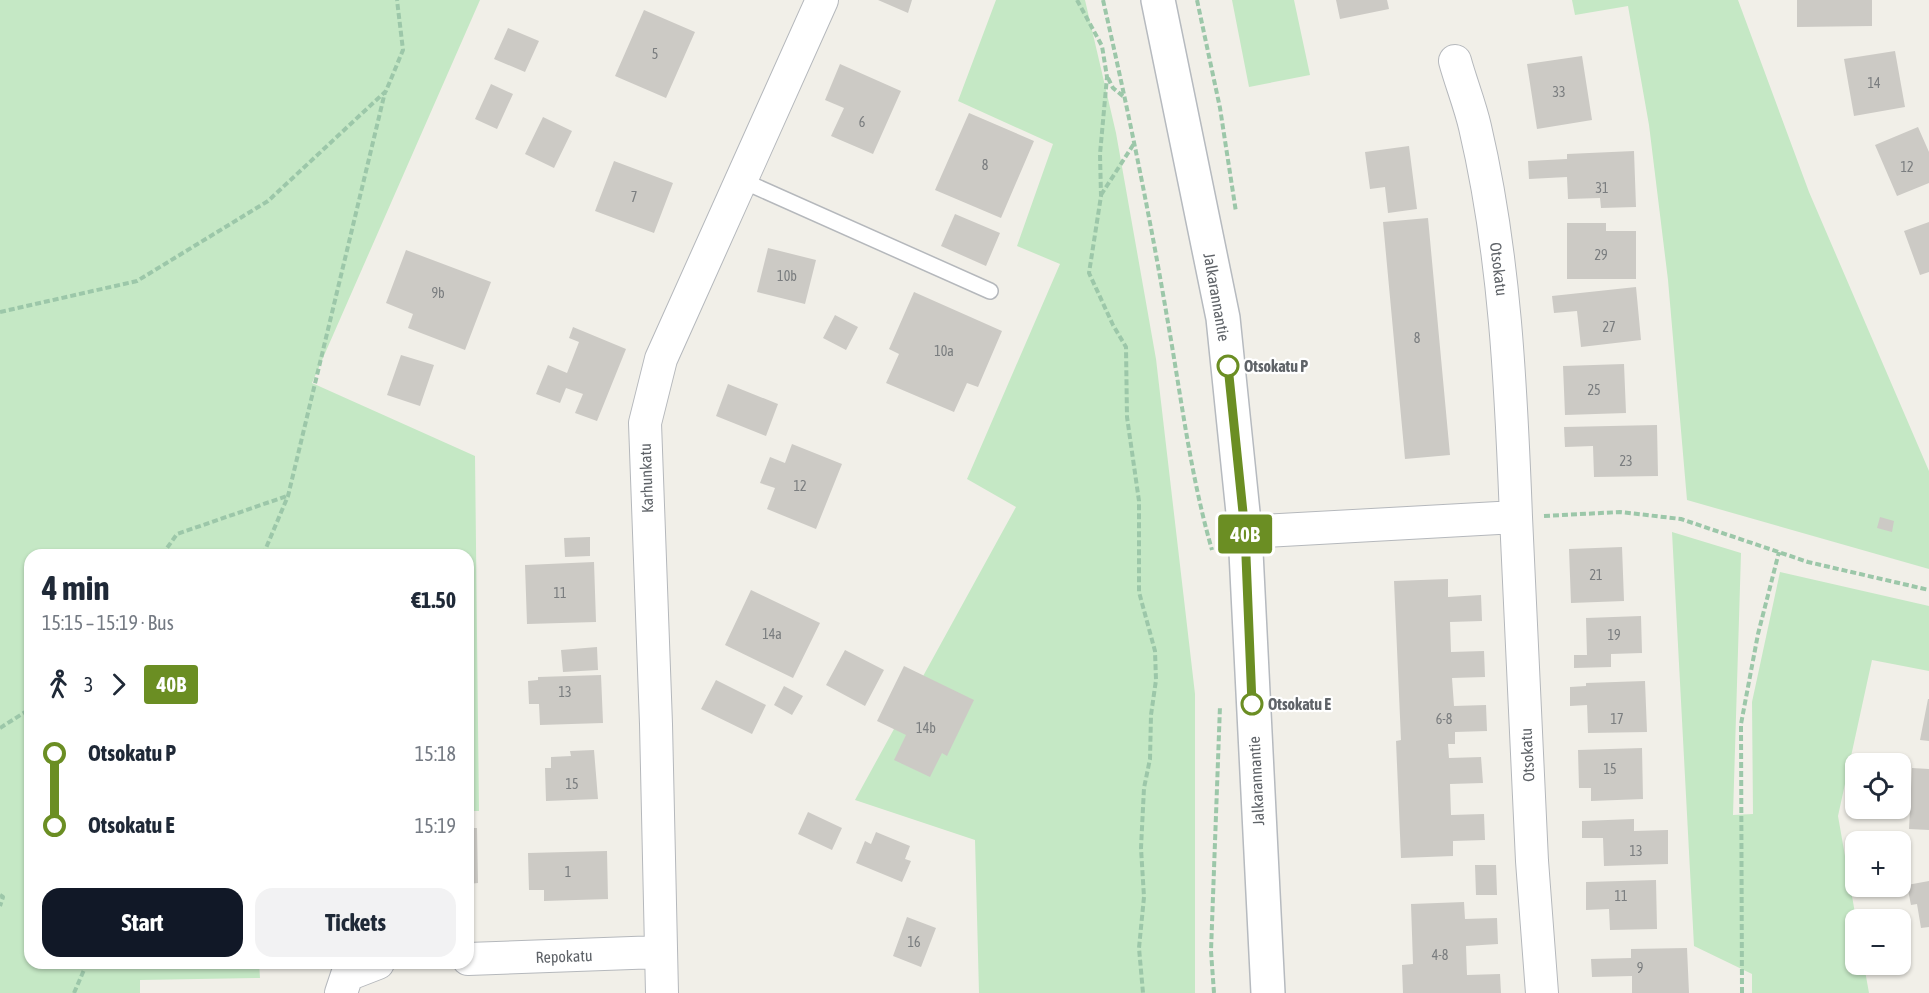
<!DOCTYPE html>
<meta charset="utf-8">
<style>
body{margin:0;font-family:"Asap Condensed",sans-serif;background:#f2f2f3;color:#1f2937;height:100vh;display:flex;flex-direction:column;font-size:22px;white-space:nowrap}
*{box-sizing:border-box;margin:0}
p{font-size:20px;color:#747a83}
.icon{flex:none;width:33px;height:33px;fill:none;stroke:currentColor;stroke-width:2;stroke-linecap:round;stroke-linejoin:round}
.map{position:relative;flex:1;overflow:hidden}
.drawer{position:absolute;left:24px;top:549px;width:450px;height:420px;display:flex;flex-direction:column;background:#fff;border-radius:18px;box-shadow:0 2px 4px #0004}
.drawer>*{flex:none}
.badge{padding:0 12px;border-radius:4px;font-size:21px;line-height:39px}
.fabs{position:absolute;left:1845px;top:753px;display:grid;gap:12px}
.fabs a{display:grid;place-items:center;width:66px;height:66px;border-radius:12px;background:#fff;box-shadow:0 2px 4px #0004;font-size:30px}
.map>.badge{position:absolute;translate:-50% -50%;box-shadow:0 0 0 3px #fff}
.legs{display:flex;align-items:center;gap:9px;height:66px;padding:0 18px;font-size:20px}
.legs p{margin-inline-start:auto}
.summary{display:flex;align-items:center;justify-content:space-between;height:102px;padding:0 18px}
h1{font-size:33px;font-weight:700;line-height:45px}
.action{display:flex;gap:12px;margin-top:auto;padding:12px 18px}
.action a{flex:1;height:69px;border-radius:18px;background:#111827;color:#fff;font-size:24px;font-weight:700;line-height:69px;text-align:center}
.action a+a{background:#f2f2f3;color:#1f2937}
ul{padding:0 18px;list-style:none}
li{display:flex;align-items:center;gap:21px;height:72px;font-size:22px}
li i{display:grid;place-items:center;width:9px;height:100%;margin:0 8px;background:currentColor}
li i::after{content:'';width:15px;height:15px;margin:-8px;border:4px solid;border-radius:50%;background:#fff}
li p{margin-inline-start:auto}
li:first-child i{background:linear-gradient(#0000 50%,currentColor 0)}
li:last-child i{background:linear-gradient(currentColor 50%,#0000 0)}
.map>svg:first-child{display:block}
</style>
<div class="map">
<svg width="1929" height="993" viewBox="0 0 1929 993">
<rect width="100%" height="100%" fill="#f1efe8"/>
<path fill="#c5e8c5" d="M0,0H480L312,383L475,456L479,811H468V555H30V963H259L260,978L140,980V993H0Z
M996,0H1085L1116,133L1156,359L1195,694V993H979L975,840L855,800L1016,507L967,479L1060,264L1017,246L1053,144L958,101Z
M1232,0H1294L1310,75L1249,87Z
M1572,0H1738L1809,192L1929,471V569L1687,500L1668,280L1649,125L1628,6L1575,15Z
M1672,532L1741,553L1733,815L1753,814L1752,702L1780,572L1929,606V671L1872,660L1838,816L1856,919V964L1864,965L1869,993H1752V974L1694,946Z"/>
<path fill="#cccac5" d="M878,0H912L908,13Z
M1336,0H1387L1389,9L1340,19Z
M1797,0H1872V26L1797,27Z
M644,10L695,32L666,98L615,76Z
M508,28L539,41L525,72L494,59Z
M1895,51L1905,107L1854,116L1844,59Z
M1582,56L1592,120L1537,129L1527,64Z
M840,64L901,91L873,154L831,136L844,108L825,100Z
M491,84L513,94L497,129L475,119Z
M969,113L1034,141L1001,218L935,190Z
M543,117L572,131L554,168L525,154Z
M1918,127L1929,152V183L1897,196L1875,145Z
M1409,146L1417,209L1388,213L1385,187L1370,189L1365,152Z
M1634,151L1636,207L1601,208L1600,198L1568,199L1567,177L1529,179L1528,161L1567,159V154Z
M614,161L673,183L654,233L595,211Z
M955,214L1000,233L986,266L941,246Z
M1428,218L1450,455L1405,459L1383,222Z
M1929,222V272L1920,275L1904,231Z
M1567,223H1606V231H1636V279H1567Z
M768,248L816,260L805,304L757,292Z
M406,250L491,282L465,350L408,328L413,314L386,303Z
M1636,287L1641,340L1581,347L1577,311L1554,313L1552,296Z
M914,292L1002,331L978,387L967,383L954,412L886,383L899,354L889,349Z
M835,315L858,327L846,350L823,338Z
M573,327L626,349L597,421L575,413L583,394L566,388L560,403L536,394L548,365L567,373L579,342L569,338Z
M401,355L434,365L420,406L387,395Z
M1624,364L1626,413L1565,415L1563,366Z
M728,384L778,404L766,436L716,416Z
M1657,425L1658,476L1594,477L1593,446L1565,447L1564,427Z
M792,444L842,464L816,529L767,509L775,488L760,483L770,457L785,463Z
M1880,517L1894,521L1892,532L1877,528Z
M590,537V556L565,557L564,538Z
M1622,547L1624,601L1571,603L1569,549Z
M594,562L596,622L527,624L525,565Z
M1448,579V597L1481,595L1482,621L1450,622L1451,652L1484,651L1485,677L1452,678L1454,706L1486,705L1487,731L1455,732V744H1448L1449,758L1481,757L1483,783L1450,784L1451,815L1484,814L1485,840L1453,841V856L1401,858L1396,741L1401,740L1394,581Z
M751,590L820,623L793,678L725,645Z
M1641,616L1642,653L1611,654V667L1574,668V655H1587L1586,618Z
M597,647L598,670L563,672L561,650Z
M845,650L884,670L865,706L826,685Z
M904,666L974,700L947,756L942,753L930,777L894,760L906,735L877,721Z
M601,675L603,723L540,725L539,704H529L528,681L538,680V677Z
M716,680L766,705L752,734L701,709Z
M1645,681L1647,732L1588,733L1587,705L1570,706V687L1586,686V683Z
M784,686L803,696L792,715L774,705Z
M1928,699H1929V741L1920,740Z
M1642,748L1643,799L1591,801V788H1579L1578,750Z
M594,750L598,799L546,801L545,768H551V757L571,756L570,751Z
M1912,768L1929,769V830L1909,829Z
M808,812L842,828L832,850L798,834Z
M1634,819V831L1668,830V864L1604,866L1603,838H1582V821Z
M468,828H477L478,883L468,884Z
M876,832L910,846L905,859L911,861L902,882L856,863L865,841L871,844Z
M607,851L608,899L544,901V890H529L528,853Z
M1475,865H1496L1497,895H1476Z
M1656,880L1657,929L1610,930L1609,909L1586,910V882Z
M1929,881V927L1921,928L1917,904L1911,905L1907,885Z
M1464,902L1465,919L1497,918L1498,944L1466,946L1467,975L1500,974L1501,993H1403L1402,965L1413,964L1411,904Z
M907,917L936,928L921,967L893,956Z
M1687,948L1689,993H1632V976L1592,977L1591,959L1631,958V949Z"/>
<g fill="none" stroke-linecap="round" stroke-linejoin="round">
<defs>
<path id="service" d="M741,180L990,291"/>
<path id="minor" d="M1455,61C1461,83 1470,105 1475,127C1505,255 1511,387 1516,517
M1245,532L1516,517L1532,861L1542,993
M468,959L659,952
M341,993L347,975L378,963
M662,993L656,724L645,423L661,359L822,0"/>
<path id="secondary" d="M1158,0L1223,318L1245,532L1268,993"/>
</defs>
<use href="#service" stroke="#b5b8bc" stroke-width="18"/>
<use href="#minor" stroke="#b5b8bc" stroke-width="34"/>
<use href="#secondary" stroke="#b6babf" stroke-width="36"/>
<path stroke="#9cc7a9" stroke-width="4" stroke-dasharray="6 3" stroke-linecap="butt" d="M1077,0L1102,46L1107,77L1100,154L1101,196L1089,273L1113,325L1126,347L1127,417L1139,501V592L1155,651L1156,680L1151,715L1150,759L1144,788L1141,848L1144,897L1139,948L1143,993
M1103,0C1127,105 1149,211 1167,317C1181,395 1190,474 1212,550
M1197,0L1220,108L1236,212
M1108,78L1113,88L1124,97
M1101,195L1135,142
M0,312L137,281L268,201L386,91L403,50L397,0
M1544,516L1620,512L1681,519L1808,562L1929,590
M162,555L177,534L287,496
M263,555L288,496L385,92
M0,728L30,709
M0,895L3,897L0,906
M74,993L87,963
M1214,993L1211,951L1220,706
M1742,993L1741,724L1758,634L1779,552"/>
<use href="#service" stroke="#fff" stroke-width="15"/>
<use href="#minor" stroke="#fff" stroke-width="32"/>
<use href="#secondary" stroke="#fff" stroke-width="33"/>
</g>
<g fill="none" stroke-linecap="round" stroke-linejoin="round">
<defs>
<path id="line-1" d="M1228,366L1245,532L1252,704"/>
</defs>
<use href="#line-1" stroke="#fff" stroke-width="14"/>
<use href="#line-1" stroke="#6b8e23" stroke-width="9"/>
</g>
<g fill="#fff" stroke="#6b8e23" stroke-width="3">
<circle cx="1228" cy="366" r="10"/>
<circle cx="1252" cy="704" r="10"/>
</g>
<g text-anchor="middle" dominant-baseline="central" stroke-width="4.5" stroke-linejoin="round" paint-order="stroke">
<g font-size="14" fill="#7a7d7f">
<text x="655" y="54">5</text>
<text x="1874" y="83">14</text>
<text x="1559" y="92">33</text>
<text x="862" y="122">6</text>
<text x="985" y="165">8</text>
<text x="1907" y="167">12</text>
<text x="1602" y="188">31</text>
<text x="634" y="197">7</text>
<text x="1601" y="255">29</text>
<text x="787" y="276">10b</text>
<text x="438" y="293">9b</text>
<text x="1609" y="327">27</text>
<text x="1417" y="338">8</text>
<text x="944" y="351">10a</text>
<text x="1594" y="390">25</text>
<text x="1626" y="461">23</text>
<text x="800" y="486">12</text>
<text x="1596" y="575">21</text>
<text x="560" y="593">11</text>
<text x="772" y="634">14a</text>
<text x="1614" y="635">19</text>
<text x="565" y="692">13</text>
<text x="1444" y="719">6-8</text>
<text x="1617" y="719">17</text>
<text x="926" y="728">14b</text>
<text x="1610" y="769">15</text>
<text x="572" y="784">15</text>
<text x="1636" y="851">13</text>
<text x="568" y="872">1</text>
<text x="1621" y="896">11</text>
<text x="914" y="942">16</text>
<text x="1440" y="955">4-8</text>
<text x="1640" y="968">9</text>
</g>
<g font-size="16" fill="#5f6368" stroke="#fff">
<text transform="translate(1499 269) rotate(83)">Otsokatu</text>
<text transform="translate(1217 297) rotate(80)">Jalkarannantie</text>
<text transform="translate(646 478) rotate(-92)">Karhunkatu</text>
<text transform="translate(1527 755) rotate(-93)">Otsokatu</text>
<text transform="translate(1256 781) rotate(-93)">Jalkarannantie</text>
<text transform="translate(564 956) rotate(-2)">Repokatu</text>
</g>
<g font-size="16" font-weight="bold" fill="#5f6368" stroke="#fff" text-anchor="start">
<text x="1244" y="366">Otsokatu P</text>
<text x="1268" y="704">Otsokatu E</text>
</g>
</g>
</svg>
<div class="fabs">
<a><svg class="icon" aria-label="locate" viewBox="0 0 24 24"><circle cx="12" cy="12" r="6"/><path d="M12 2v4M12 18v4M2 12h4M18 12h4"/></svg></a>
<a>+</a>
<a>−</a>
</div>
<b class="badge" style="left:1245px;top:534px;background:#6b8e23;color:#fff">40B</b>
<section class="drawer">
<div class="summary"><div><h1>4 min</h1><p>15:15 – 15:19 · Bus</p></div><b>€1.50</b></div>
<div class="legs"><svg class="icon" aria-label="walk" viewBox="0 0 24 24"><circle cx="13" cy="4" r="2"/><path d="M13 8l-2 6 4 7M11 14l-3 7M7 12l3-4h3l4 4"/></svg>3<svg class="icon" aria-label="forward" viewBox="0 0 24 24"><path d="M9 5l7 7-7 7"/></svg><b class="badge" style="background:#6b8e23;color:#fff">40B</b></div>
<ul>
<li><i style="color:#6b8e23"></i><b>Otsokatu P</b><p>15:18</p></li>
<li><i style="color:#6b8e23"></i><b>Otsokatu E</b><p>15:19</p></li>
</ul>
<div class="action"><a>Start</a><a>Tickets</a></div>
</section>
</div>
